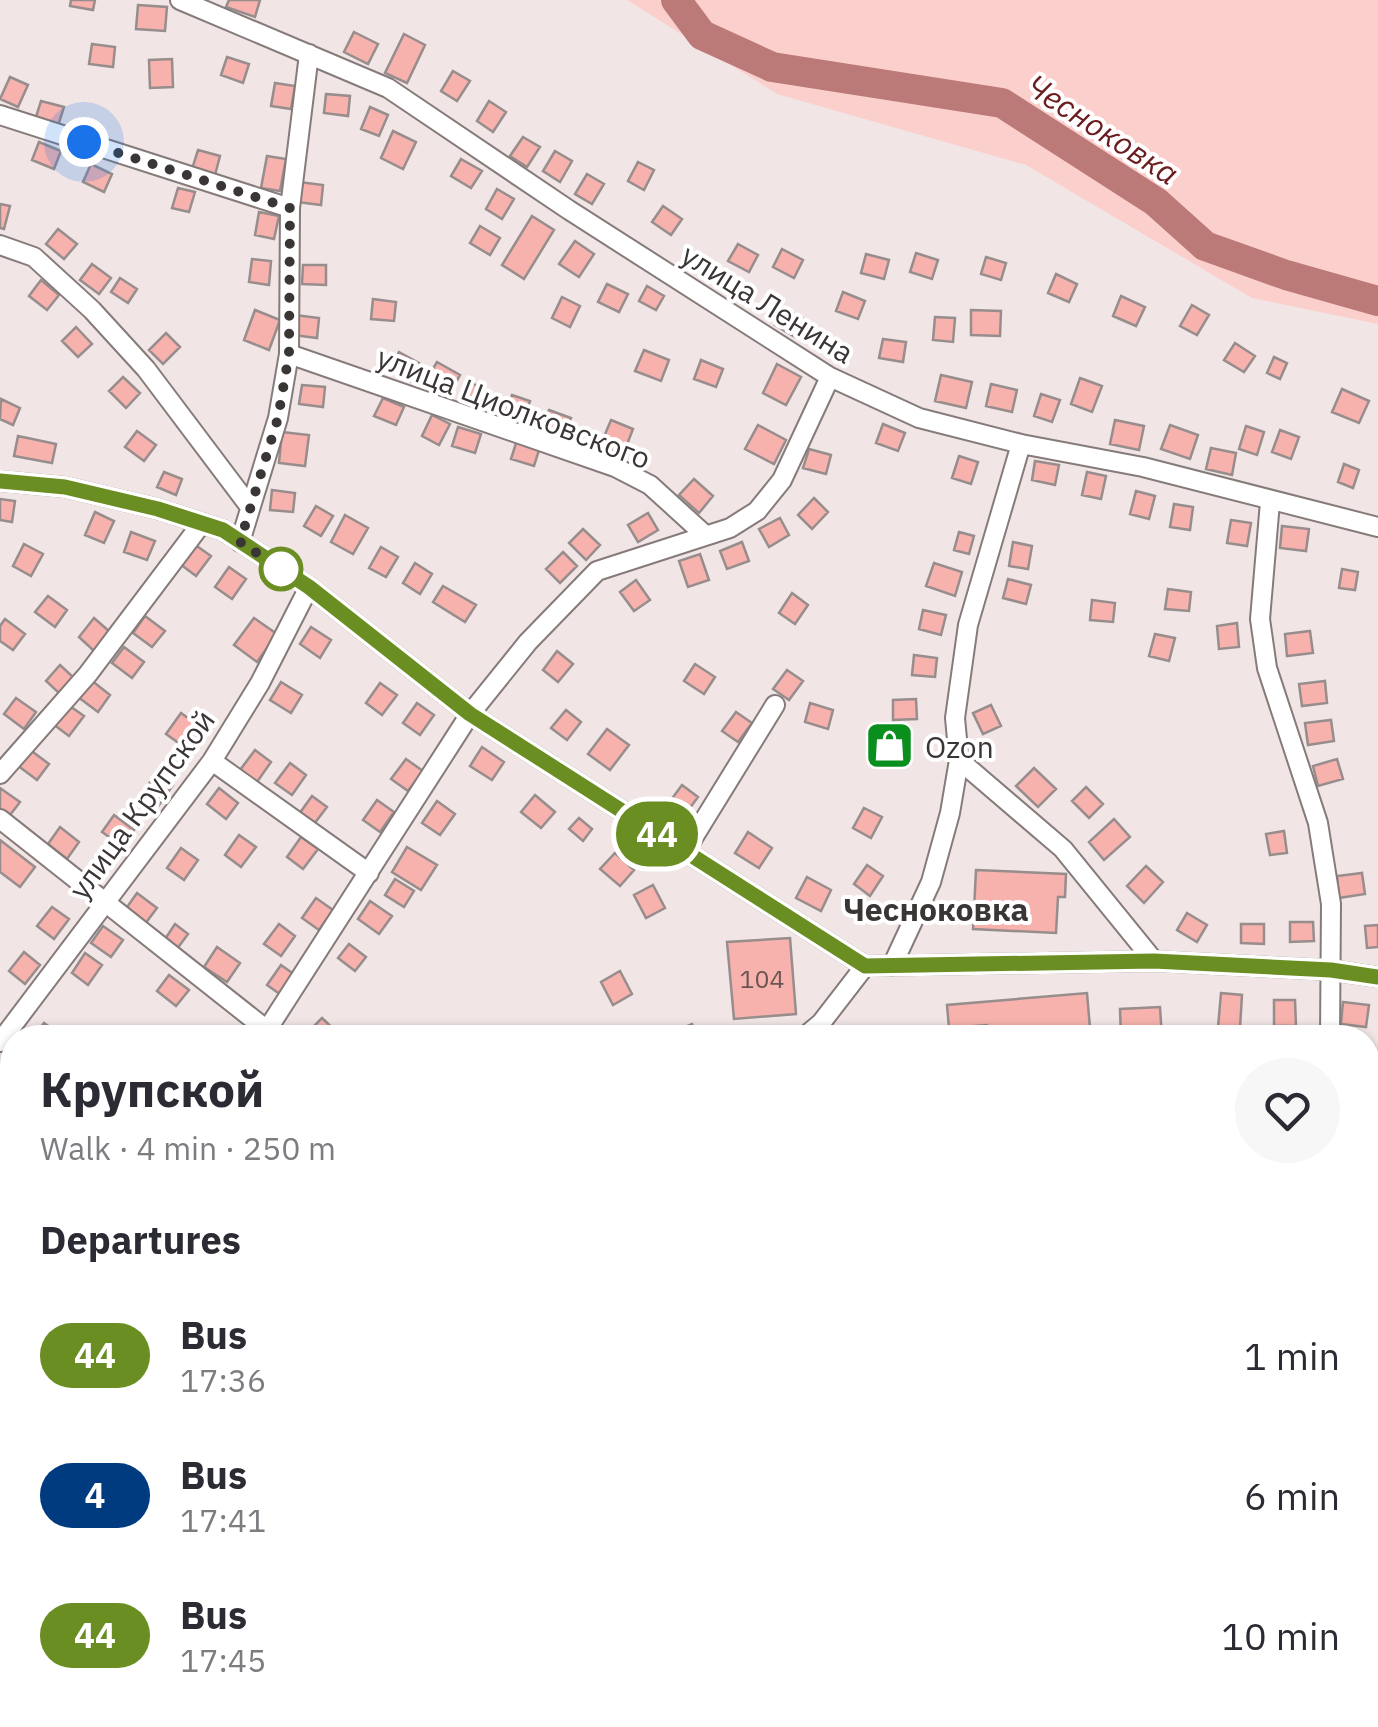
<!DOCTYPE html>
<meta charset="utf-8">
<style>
body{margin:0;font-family:"IBM Plex Sans",sans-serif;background:#f7f7f7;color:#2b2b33;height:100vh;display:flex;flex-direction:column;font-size:38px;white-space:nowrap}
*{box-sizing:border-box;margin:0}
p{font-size:32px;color:#7c7c81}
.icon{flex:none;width:55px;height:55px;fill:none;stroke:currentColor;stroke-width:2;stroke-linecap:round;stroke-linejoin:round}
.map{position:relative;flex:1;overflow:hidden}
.drawer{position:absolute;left:0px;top:1025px;width:1380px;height:702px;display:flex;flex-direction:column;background:#fff;border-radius:40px 40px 0 0;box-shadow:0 2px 8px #0004}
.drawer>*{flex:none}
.badge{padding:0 20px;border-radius:32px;font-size:35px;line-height:65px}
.you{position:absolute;width:50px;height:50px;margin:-25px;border:8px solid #fff;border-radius:50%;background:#1a73e8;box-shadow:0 0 0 15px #1a73e833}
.map>.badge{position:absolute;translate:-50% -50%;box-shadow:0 0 0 5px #fff}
h2{padding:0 40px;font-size:38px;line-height:90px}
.round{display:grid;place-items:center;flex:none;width:105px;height:105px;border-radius:52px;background:#f7f7f7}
.headline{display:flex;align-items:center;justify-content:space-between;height:170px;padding:0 40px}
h1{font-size:48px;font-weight:700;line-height:75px}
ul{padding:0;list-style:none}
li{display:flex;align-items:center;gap:30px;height:140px;padding:0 40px}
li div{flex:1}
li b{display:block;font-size:38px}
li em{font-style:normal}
li .badge{min-width:110px;font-weight:700;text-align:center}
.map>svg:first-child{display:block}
</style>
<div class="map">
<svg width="1378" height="1727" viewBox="0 0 1378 1727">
<rect width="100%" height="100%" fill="#f1e6e5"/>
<path fill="#fbcfcc" d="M627,0H1378V324L1252,298L1026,165L777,94Z"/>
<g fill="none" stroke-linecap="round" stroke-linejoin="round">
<path stroke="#bb7a77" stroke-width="30" d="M676,0L702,35L772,67L1002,103L1156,202L1205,246L1286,275L1378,301"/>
</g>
<path fill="#f7b2ad" stroke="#978d8d" stroke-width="2.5" d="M71,0H95L93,10L70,6Z
M229,0H260L255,17L226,7Z
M138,5L167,7L165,31L136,29Z
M354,32L378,44L368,64L344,52Z
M404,34L425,45L407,83L385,73Z
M92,44L115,47L113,67L89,64Z
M227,57L249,64L243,83L221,75Z
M172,59L173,87L150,88L149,60Z
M453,71L470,81L457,101L441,91Z
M10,77L28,85L18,107L0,99Z
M275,83L295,86L291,109L271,106Z
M326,94L350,96L348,116L324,113Z
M41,101L64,107L58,126L35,120Z
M489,101L506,112L493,132L477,121Z
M370,107L388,115L379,136L361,129Z
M393,131L416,142L403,169L381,158Z
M523,137L540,147L527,167L510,156Z
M39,142L61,151L54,169L32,160Z
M198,150L220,156L215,175L192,169Z
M555,151L572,161L560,182L543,171Z
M267,156L286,159L280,191L261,188Z
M461,159L482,171L471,188L451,176Z
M638,162L654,170L644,190L628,181Z
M91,164L112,174L104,192L83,182Z
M587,174L604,184L592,204L575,194Z
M299,182L323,185L321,205L297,202Z
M178,188L195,192L189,212L172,208Z
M497,189L514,199L502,219L486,209Z
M0,204L10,206L4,229L0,228Z
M663,206L682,219L671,235L652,222Z
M259,212L279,216L274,239L255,235Z
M532,216L554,230L524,279L502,265Z
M480,226L500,238L490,255L470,243Z
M58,229L77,244L64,259L46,244Z
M575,241L594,254L579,277L559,264Z
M738,244L758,255L749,272L728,261Z
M782,249L803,260L794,278L773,267Z
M916,253L938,260L932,279L910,272Z
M866,254L889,260L884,279L861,273Z
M986,257L1006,263L1001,280L981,274Z
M252,259L271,261L269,285L249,282Z
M92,264L111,278L99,294L80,280Z
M303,265H326V285L302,284Z
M1056,274L1077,284L1069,302L1048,293Z
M120,278L137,289L128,303L111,292Z
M41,280L59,295L47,310L29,296Z
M607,284L628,294L619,312L598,302Z
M647,286L664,296L656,310L639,301Z
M843,292L865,301L858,319L836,311Z
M1121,296L1145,307L1136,326L1113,316Z
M562,297L580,306L570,327L552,318Z
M373,299L396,302L394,321L371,319Z
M1192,305L1209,315L1197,335L1180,326Z
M785,308L805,320L795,337L775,325Z
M255,310L280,320L269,350L244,340Z
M971,310L1001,311L1000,336L971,335Z
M295,315L319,318L317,338L293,335Z
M935,317L955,318L953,342L933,340Z
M76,327L92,344L78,357L62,341Z
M166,333L180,347L163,364L149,350Z
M883,339L906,342L903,362L879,358Z
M1235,343L1255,356L1244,372L1224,360Z
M644,350L669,360L661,381L635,371Z
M399,352L419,363L410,381L389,369Z
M1274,357L1287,363L1280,379L1267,373Z
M701,360L723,369L716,387L694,379Z
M437,362L460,375L449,395L425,382Z
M777,364L801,377L786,405L763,393Z
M941,375L972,382L966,408L935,401Z
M123,377L140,393L126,408L109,391Z
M1080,378L1102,386L1092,412L1071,404Z
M469,382L482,388L475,405L461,399Z
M991,384L1017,390L1012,412L986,406Z
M302,385L325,387L323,407L299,404Z
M1342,389L1369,401L1359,423L1332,412Z
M1041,394L1060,400L1052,422L1034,416Z
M512,395L530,401L523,424L504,417Z
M383,398L404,407L396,425L374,416Z
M1,399L20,408L13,425L0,419Z
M549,410L571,418L563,437L541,428Z
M432,415L450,424L439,445L422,436Z
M611,420L633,429L623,455L600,446Z
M1115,420L1144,426L1139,450L1110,444Z
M883,424L905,433L898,451L876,443Z
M758,425L786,440L774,464L745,449Z
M1170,425L1198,435L1190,459L1161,449Z
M1246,426L1264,432L1257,455L1239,449Z
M458,427L481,434L475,453L452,446Z
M1280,430L1299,437L1291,459L1272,452Z
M137,431L156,445L144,461L125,447Z
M282,432L309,435L305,466L279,463Z
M18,436L56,444L52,463L14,456Z
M517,440L540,447L534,466L511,459Z
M1211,448L1236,453L1232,475L1206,469Z
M809,449L831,455L826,474L803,468Z
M959,456L978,462L971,484L952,478Z
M1035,461L1059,465L1055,485L1032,480Z
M1344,464L1359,470L1353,488L1338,482Z
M164,472L182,479L176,495L157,487Z
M1087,472L1106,476L1101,499L1082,495Z
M694,479L713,496L699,513L679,495Z
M272,490L295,493L293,512L270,510Z
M1136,491L1155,496L1149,519L1130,514Z
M814,498L828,512L812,529L798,515Z
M0,499L15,501L12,522L0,520Z
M1174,504L1193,507L1190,530L1170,527Z
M316,506L333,516L321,536L304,526Z
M95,512L114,521L104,543L85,535Z
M648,513L658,530L638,542L628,525Z
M345,515L368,528L353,554L331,542Z
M780,518L789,535L769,547L759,529Z
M1231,520L1251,523L1247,546L1227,543Z
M1282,526L1309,529L1306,551L1280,548Z
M583,529L600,545L586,560L569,543Z
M131,532L155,541L147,560L124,552Z
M959,532L974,536L969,554L954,550Z
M742,542L749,561L727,569L720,551Z
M1013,542L1032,546L1028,569L1009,566Z
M24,544L43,554L31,576L13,566Z
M194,544L211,556L196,576L180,564Z
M381,547L398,557L386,577L369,568Z
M563,552L577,566L560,583L546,569Z
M700,554L709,580L688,587L679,561Z
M415,563L432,574L420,594L403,583Z
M934,563L962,572L955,596L926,586Z
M229,567L246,579L232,599L215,587Z
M1342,569L1358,572L1355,590L1339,588Z
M1008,579L1031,585L1026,604L1003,598Z
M636,580L650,600L634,611L620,592Z
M443,586L476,605L465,622L433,602Z
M1168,589L1191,592L1189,611L1165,609Z
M792,593L808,605L795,624L779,613Z
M48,596L67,610L55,627L35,612Z
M1092,600L1115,603L1113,622L1090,620Z
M923,610L946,615L941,635L919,629Z
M145,616L165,631L152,647L133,633Z
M94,618L110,632L94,651L79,637Z
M254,618L277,634L257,662L234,645Z
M5,619L25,634L13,650L0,641V626Z
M1237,623L1239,647L1219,649L1217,626Z
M311,627L331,640L320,658L300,644Z
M1310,631L1313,653L1287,656L1285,634Z
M1155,634L1175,638L1169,661L1149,656Z
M124,647L144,662L132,678L112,663Z
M557,651L573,664L558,682L543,670Z
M914,655L937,658L935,677L912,675Z
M695,664L715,677L704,694L684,681Z
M60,665L73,677L59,693L46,681Z
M787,670L803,681L789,700L773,689Z
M91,680L110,695L98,712L78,697Z
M1325,681L1327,703L1302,706L1299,684Z
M281,682L302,695L291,713L270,700Z
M380,683L397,695L382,715L366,703Z
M16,698L36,712L24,729L4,714Z
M916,699L917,719L893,720V700Z
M417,703L434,715L420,735L403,723Z
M810,703L833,710L828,729L805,722Z
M67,704L84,716L69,736L53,724Z
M991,705L1001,726L983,734L973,713Z
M566,710L581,722L567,740L551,728Z
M736,712L752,723L738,742L722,731Z
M181,713L206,731L191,752L166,734Z
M1331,720L1334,741L1308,745L1305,723Z
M607,729L629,745L610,770L588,754Z
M876,741L900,743L899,762L875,761Z
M482,747L504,762L492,780L470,766Z
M29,749L49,764L37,780L17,765Z
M255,750L271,762L257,782L240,770Z
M406,759L423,771L408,791L391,779Z
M1337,759L1343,779L1318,786L1313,766Z
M290,763L306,775L292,795L275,783Z
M1034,768L1056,789L1038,807L1016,786Z
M157,773L173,785L159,805L142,793Z
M682,785L698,797L684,816L668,804Z
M1086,787L1103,804L1089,818L1072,801Z
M0,788L20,802L7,819L0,814Z
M219,788L238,803L226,819L207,804Z
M535,795L555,812L541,828L521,812Z
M312,796L327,807L314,824L299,814Z
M377,800L394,812L380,832L363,820Z
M437,801L455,814L440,835L422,823Z
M864,808L882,817L871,838L853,828Z
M114,815L134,830L122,846L102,832Z
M579,818L592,829L583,841L569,829Z
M1114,819L1130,837L1104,860L1089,842Z
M60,827L79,842L67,859L48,844Z
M1284,831L1287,853L1270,855L1266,834Z
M748,832L772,848L759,868L735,853Z
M239,835L256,847L241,867L225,855Z
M301,837L318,849L303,869L287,857Z
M0,840L35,867L20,887L0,872Z
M407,847L437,865L421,890L392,872Z
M181,848L198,860L184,880L167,868Z
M615,853L634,870L620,886L600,869Z
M867,865L883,876L870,896L854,884Z
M1146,866L1163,882L1144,903L1127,886Z
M976,870L1066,874L1065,897H1058L1056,933L973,929Z
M1362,873L1365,894L1339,898L1337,876Z
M807,877L831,890L821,911L796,898Z
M395,879L414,891L404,907L385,895Z
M653,885L665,908L646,918L634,895Z
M137,893L157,908L145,924L125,910Z
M316,898L333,910L319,930L302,918Z
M370,901L392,916L379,934L358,919Z
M52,907L69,919L54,939L37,926Z
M1187,913L1207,925L1197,942L1177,930Z
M1290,922H1313L1314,941L1290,942Z
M175,924L188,934L177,949L165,939Z
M279,924L295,936L281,956L264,944Z
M1241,924H1264V944L1241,943Z
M1378,925V947L1367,948L1365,926Z
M103,926L123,940L111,957L91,943Z
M790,938L796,1014L734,1019L727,942Z
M349,944L366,957L355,971L338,958Z
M217,947L240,963L227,982L204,967Z
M24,952L40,965L25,984L9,971Z
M85,953L102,965L88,985L72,973Z
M281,965L298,977L284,997L267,985Z
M620,971L632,994L613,1005L601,982Z
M169,975L189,990L176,1006L157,991Z
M1087,993L1090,1028L1049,1031L1050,1038L988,1036L987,1025L949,1028L947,1005Z
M1221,993L1242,995L1240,1028L1218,1027Z
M1274,1000H1295L1296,1026H1274Z
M1343,1002L1369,1005L1366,1027L1341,1024Z
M1160,1007L1162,1038H1121L1120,1009Z
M322,1018L341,1036L339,1038H311L307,1033Z
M44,1023L64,1037V1038H33Z
M692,1024L698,1038H674L672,1032Z
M6,1062L12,1067V1088L8,1094L0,1088V1071Z
M1368,1265H1378V1311H1368Z
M4,1341L12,1349V1355L2,1366L0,1345Z
M1377,1380L1378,1402L1368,1403V1381Z
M1378,1528V1564H1368V1529Z
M548,1715H574L573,1727H547Z
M704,1715L726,1716L725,1727H703Z
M947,1715H969V1726H947Z"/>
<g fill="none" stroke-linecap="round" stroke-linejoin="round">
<defs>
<path id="minor" d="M180,0L388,88L569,210L830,377L919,418L1021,444L1143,467L1378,527
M0,115L290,208
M0,245L34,257L92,310L146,369L250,507
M289,354L615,467L650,485L705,535
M0,481L65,487L158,509L223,530L309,587L470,714L865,966L1154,961L1331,970L1378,977
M1270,502L1260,619L1267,668L1318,823L1331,904L1330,1038
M240,542L278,418L289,354L290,208L309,54
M959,760L1063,849L1154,961
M212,761L369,873
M0,774L88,674L202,523
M0,819L277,1038
M685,851L775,705
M892,966L931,882L950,813L959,760L955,718L968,625L1021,444
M267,1030L470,714L528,642L597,571L730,528L757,511L782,480L830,377
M803,1038L821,1023L865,966
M0,1042L212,761L260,683L309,587
M1368,1340L1378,1339
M0,1403L12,1400
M1368,1586L1378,1585
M990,1715V1727
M505,1727L507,1715
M737,1727L738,1715"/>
</defs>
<use href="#minor" stroke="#857b7a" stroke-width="22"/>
<use href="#minor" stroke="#fff" stroke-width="18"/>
</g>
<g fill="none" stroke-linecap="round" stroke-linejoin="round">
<defs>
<path id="line" d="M0,481L65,487L158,509L223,530L309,587L470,714L865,966L1154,961L1331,970L1378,977"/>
</defs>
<use href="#line" stroke="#fff" stroke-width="22"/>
<use href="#line" stroke="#6b8e23" stroke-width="15"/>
<path stroke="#3b3636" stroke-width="10" stroke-dasharray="0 18" d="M84,142L290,208L289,354L278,418L240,542L286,572L281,569"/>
</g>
<defs>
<symbol id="shop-square" viewBox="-11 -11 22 22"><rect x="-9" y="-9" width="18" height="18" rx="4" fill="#0a8f1f" stroke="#fff"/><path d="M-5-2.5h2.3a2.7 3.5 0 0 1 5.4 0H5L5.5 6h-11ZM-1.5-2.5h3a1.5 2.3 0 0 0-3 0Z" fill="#fff"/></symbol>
</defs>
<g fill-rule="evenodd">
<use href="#shop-square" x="862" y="718" width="55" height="55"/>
</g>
<circle fill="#fff" stroke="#6b8e23" stroke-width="5" cx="281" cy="569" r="20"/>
<g text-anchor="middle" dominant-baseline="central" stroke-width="8" stroke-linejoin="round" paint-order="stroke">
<g font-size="25" fill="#6a5554">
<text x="762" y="978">104</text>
</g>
<g font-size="30" fill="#3b3636" stroke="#fff">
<text transform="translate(768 303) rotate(32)">улица Ленина</text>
<text transform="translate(514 407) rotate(21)">улица Циолковского</text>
<text transform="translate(141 804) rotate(-54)">улица Крупской</text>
</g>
<g font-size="30" fill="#3b3636" stroke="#fff" text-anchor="start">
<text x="925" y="746">Ozon</text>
</g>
<g font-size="32" font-style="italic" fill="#6b1c1f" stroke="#fff">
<text transform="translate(1103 129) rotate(33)">Чесноковка</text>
</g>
<g font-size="32" font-weight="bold" fill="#3b3636" stroke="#fff">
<text x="936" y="909">Чесноковка</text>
</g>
</g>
</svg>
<div class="you" style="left:84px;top:142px"></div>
<b class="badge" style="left:657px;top:834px;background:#6b8e23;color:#fff">44</b>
<section class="drawer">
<div class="headline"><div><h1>Крупской</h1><p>Walk · 4 min · 250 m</p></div><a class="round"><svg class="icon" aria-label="heart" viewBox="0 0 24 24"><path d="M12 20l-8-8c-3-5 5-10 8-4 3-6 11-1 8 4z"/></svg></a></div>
<h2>Departures</h2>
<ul>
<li><span class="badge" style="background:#6b8e23;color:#fff">44</span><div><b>Bus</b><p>17:36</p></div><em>1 min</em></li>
<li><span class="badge" style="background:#003b80;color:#fff">4</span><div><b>Bus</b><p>17:41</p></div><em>6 min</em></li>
<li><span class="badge" style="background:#6b8e23;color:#fff">44</span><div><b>Bus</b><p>17:45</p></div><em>10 min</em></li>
</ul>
</section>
</div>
